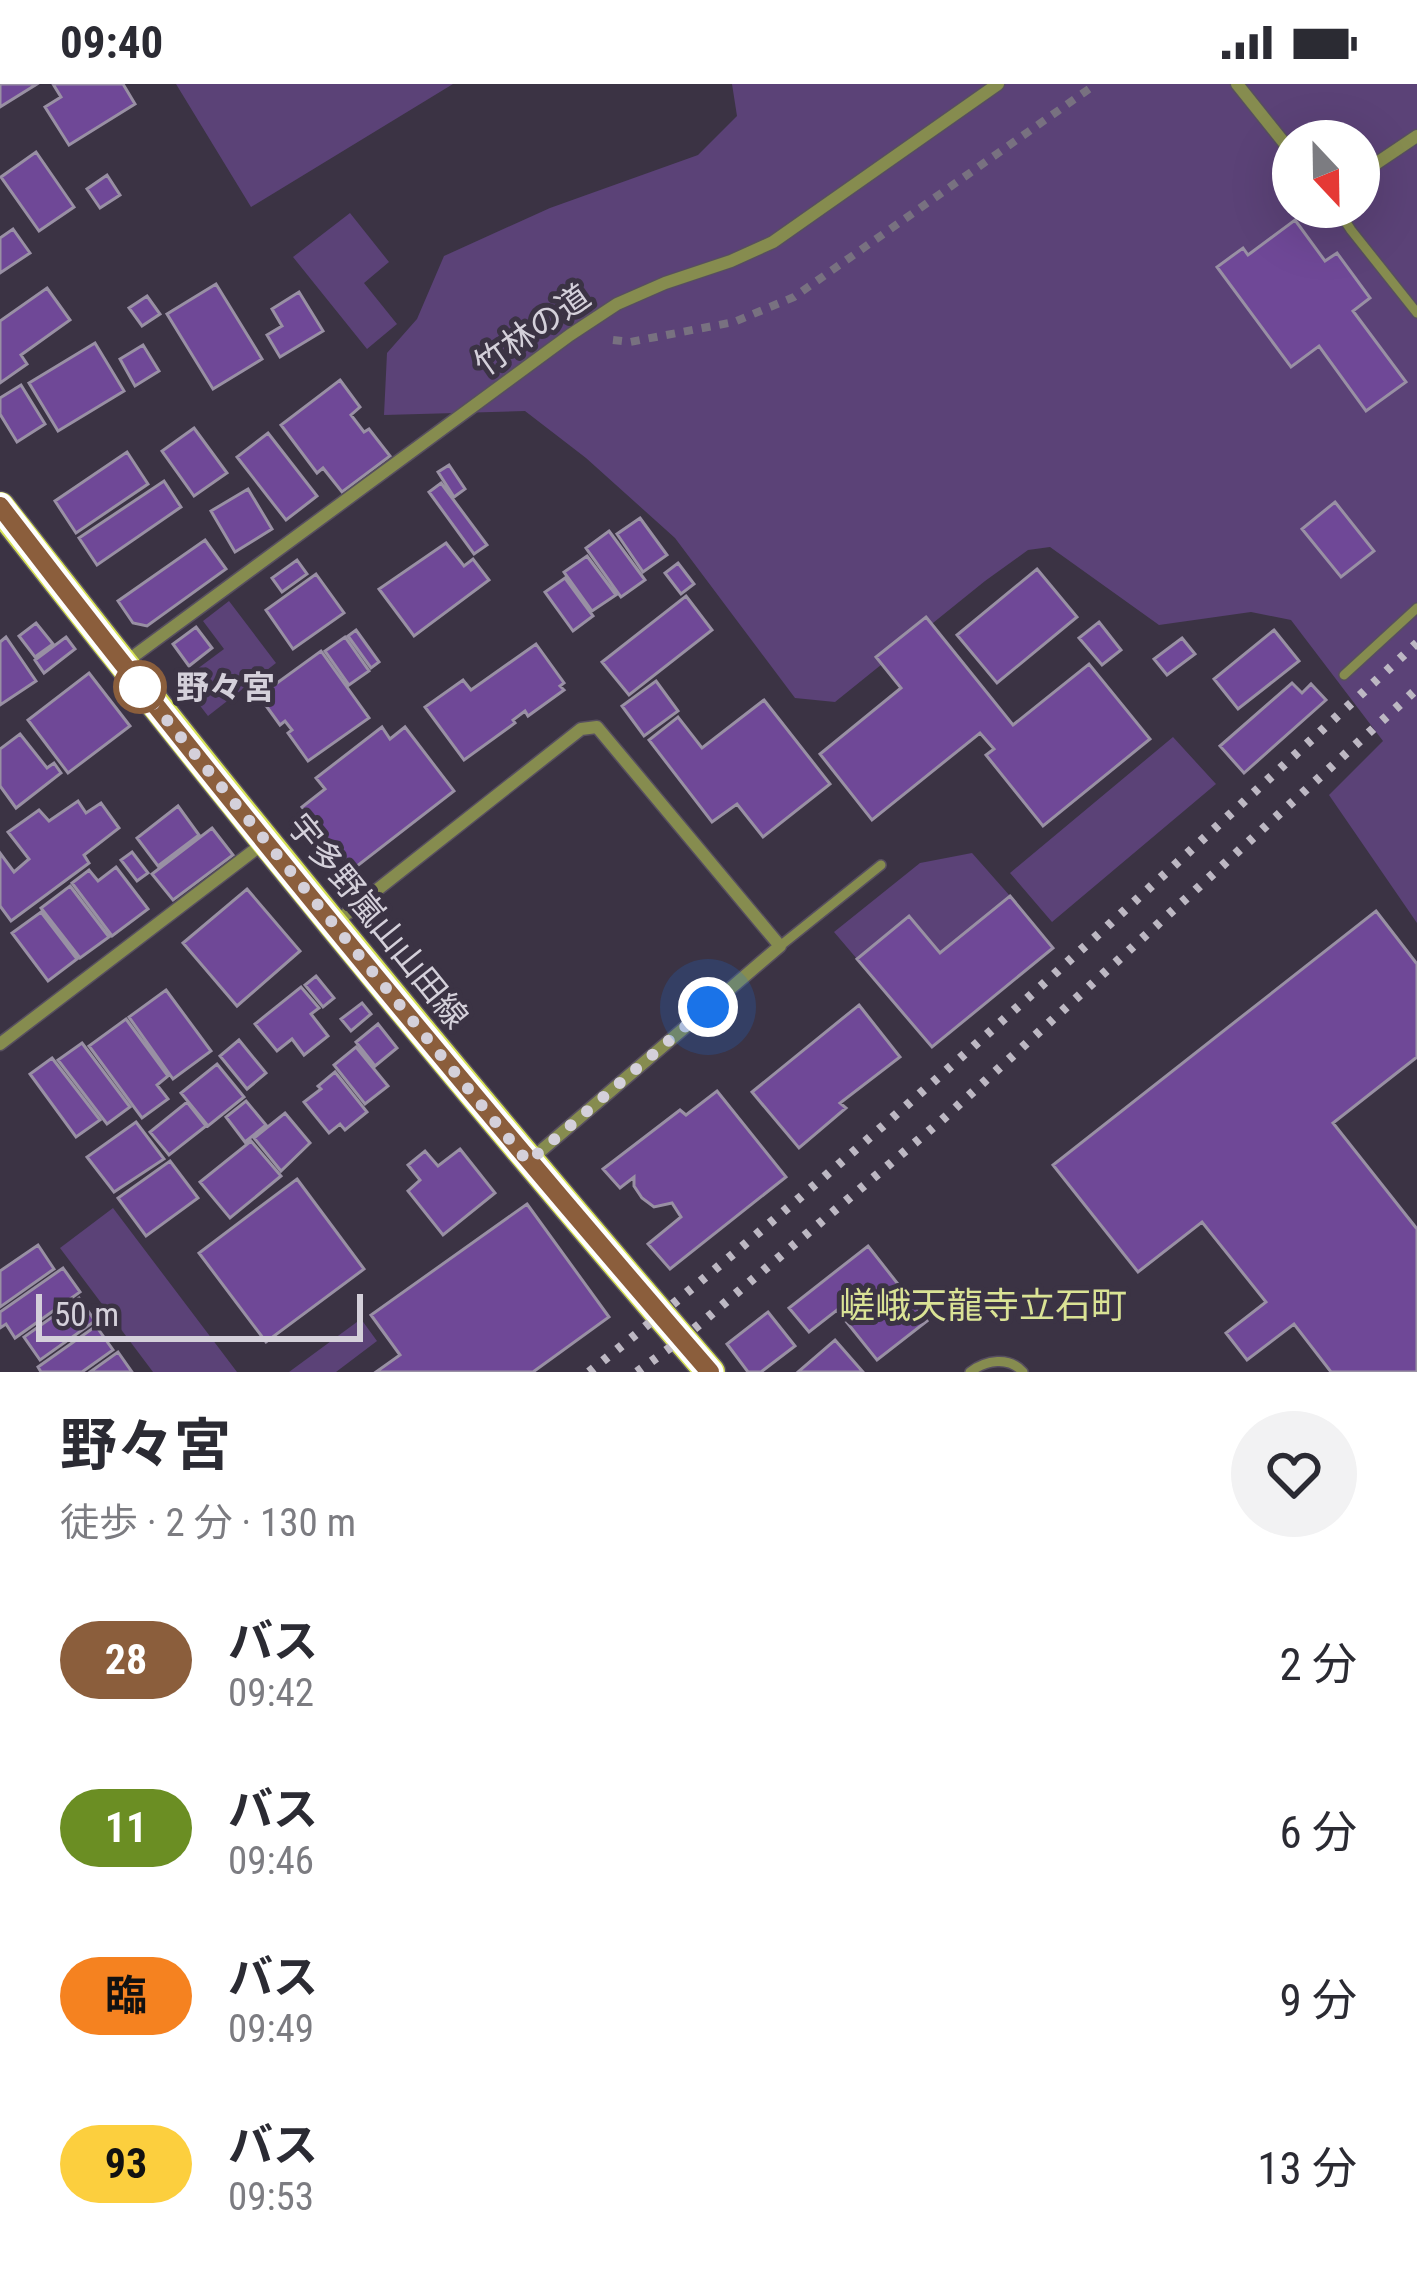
<!DOCTYPE html>
<html lang="ja">
<meta charset="utf-8">
<style>
body{margin:0;font-family:"Roboto Condensed","Noto Sans JP",sans-serif;background:#f2f2f3;color:#2b2b33;height:100vh;display:flex;flex-direction:column;font-size:45px;white-space:nowrap}
*{box-sizing:border-box;margin:0}
p{font-size:39px;color:#7c7c81}
.icon{flex:none;width:66px;height:66px;fill:none;stroke:currentColor;stroke-width:2;stroke-linecap:round;stroke-linejoin:round}
.map{position:relative;height:1288px;overflow:hidden}
.details{display:flex;flex-direction:column;background:#fff;flex:1}
.details>*{flex:none}
.badge{padding:0 24px;border-radius:39px;font-size:42px;line-height:78px}
.needle{width:78px;rotate:158deg}
.controls{position:absolute;left:1272px;top:36px;display:grid;gap:24px}
.controls a{display:grid;place-items:center;width:108px;height:108px;border-radius:50%;background:#fff;box-shadow:0 12px 48px #0002;font-size:60px}
.scale{position:absolute;left:36px;bottom:30px;width:327px;box-sizing:border-box;padding-left:12px;border:6px solid #d4d0da;border-top:0;font-size:33px;line-height:42px;white-space:nowrap;color:#d4d0da;-webkit-text-stroke:9px #3b3344;paint-order:stroke}
.you{position:absolute;width:60px;height:60px;margin:-30px;border:9px solid #fff;border-radius:50%;background:#1a73e8;box-shadow:0 0 0 18px #1a73e833}
.map>.badge{position:absolute;translate:-50% -50%;box-shadow:0 0 0 6px #fff}
.round{display:grid;place-items:center;flex:none;width:126px;height:126px;border-radius:63px;background:#f2f2f3}
.overview{display:flex;align-items:center;justify-content:space-between;height:204px;padding:0 60px}
h1{font-size:57px;font-weight:700;line-height:90px}
ul{padding:0;list-style:none}
li{display:flex;align-items:center;gap:36px;height:168px;padding:0 60px}
li div{flex:1}
li b{display:block;font-size:45px}
li em{font-style:normal}
li .badge{min-width:132px;font-weight:700;text-align:center}
.status{display:flex;justify-content:space-between;align-items:center;height:84px;padding:0 60px;background:#fff;direction:ltr}
.status svg{height:33px;fill:currentColor}
.map>svg:first-child{display:block}
</style>
<div class="status"><b>09:40</b><svg viewBox="0 0 49 12"><path d="M0 12V9h3v3zM5 12V6h3v6zM10 12V3h3v9zM15 12V0h3v12zM26 1h20v11H26zM47 4h2v5h-2z"/></svg></div>
<div class="map">
<svg width="1417" height="1288" viewBox="0 0 1417 1288">
<rect width="100%" height="100%" fill="#3b3344"/>
<path fill="#5b4277" fill-rule="evenodd" d="M176,0H453L251,123Z
M732,0H1417V839L1329,711L1383,657L1291,536L1251,528L1159,541L1050,463L1028,466L985,497L835,618L795,614L675,454L586,374L525,327L384,331L387,269L417,235L444,172L550,124L698,71L737,32ZM1293,57H1359V123H1293Z
M350,129L389,178L364,199L397,240L367,265L293,173Z
M229,517L276,579L208,632L181,597L224,565L203,537Z
M1173,653L1216,700L1052,838L1010,789Z
M972,769L1010,812L940,869L909,832L857,875L834,848L920,779Z
M113,1124L237,1288H153L60,1164Z
M361,1235L377,1257L336,1288H289Z"/>
<path fill="#6f4897" stroke="#9990a4" stroke-width="3" d="M0,0H37L0,23Z
M53,0H123L135,20L69,61L45,23L61,13Z
M36,68L74,123L39,147L1,93Z
M107,91L120,111L100,124L87,105Z
M1295,136L1325,177L1337,169L1370,214L1353,227L1406,298L1366,327L1319,262L1291,283L1217,183L1243,164L1248,171Z
M13,145L30,169L0,189V154Z
M216,200L262,275L213,305L167,230Z
M47,204L70,236L21,271L27,280L0,299V237Z
M299,208L323,247L280,273L267,251L282,242L272,225Z
M147,212L160,230L142,242L129,224Z
M95,259L124,307L58,347L29,299Z
M143,261L159,287L135,302L120,275Z
M340,296L360,323L351,331L364,348L369,345L390,372L342,408L323,384L317,389L281,341Z
M21,301L45,340L17,358L0,330V314Z
M194,344L227,389L194,412L162,367Z
M268,349L317,412L286,436L237,373Z
M127,368L148,400L76,449L55,417Z
M449,381L465,405L454,413L438,388Z
M164,397L181,423L97,481L79,454Z
M441,399L487,461L474,470L429,408Z
M248,405L272,445L235,468L211,427Z
M1335,418L1374,467L1341,493L1302,445Z
M640,434L667,471L643,488L617,450Z
M609,447L645,496L621,513L586,464Z
M205,456L226,485L147,542L133,539L118,517Z
M446,459L464,482L473,475L489,496L414,552L379,505Z
M587,472L616,511L592,527L564,488Z
M297,476L307,490L282,508L272,494Z
M678,479L694,500L681,510L665,489Z
M1037,485L1077,533L997,599L957,551Z
M316,490L344,529L293,565L266,526Z
M565,494L593,532L573,547L545,508Z
M686,512L712,546L629,611L602,578Z
M926,533L1013,641L1089,580L1150,655L1043,742L986,671L994,665L980,649L872,736L820,670L901,604L876,573Z
M1099,538L1121,566L1102,581L1079,554Z
M36,539L53,560L35,573L19,552Z
M196,543L212,564L189,582L173,560Z
M356,546L379,578L371,584L348,552Z
M1274,546L1299,577L1238,625L1214,595Z
M6,553L36,597L0,621V558Z
M66,553L75,565L44,589L35,576Z
M345,553L369,587L349,601L325,567Z
M1182,554L1195,570L1167,591L1154,575Z
M536,560L564,599L560,602L564,606L528,632L525,627L513,636L515,639L464,676L425,623L463,596L471,606Z
M321,567L369,634L308,677L288,649L292,646L285,637L280,641L259,612Z
M89,589L130,642L68,689L28,636Z
M656,597L678,627L644,652L622,622Z
M1292,599L1302,609L1311,600L1326,616L1244,689L1220,662Z
M764,616L830,700L763,753L737,720L712,738L649,656L678,633L702,664Z
M382,643L390,655L405,643L454,707L352,786L302,723L325,705L316,694Z
M20,650L47,684L54,679L61,689L16,724L0,702V665Z
M78,717L86,729L101,719L119,744L84,771L89,779L11,837L0,822V769L14,788L29,775L8,748L39,726L49,737Z
M178,722L199,751L158,782L137,754Z
M212,744L233,771L173,816L152,790Z
M132,768L148,789L137,797L121,776Z
M116,783L148,825L112,852L72,799L89,786L98,797Z
M70,802L109,853L80,874L41,824Z
M247,805L300,867L237,922L183,859Z
M1010,812L1053,864L932,963L857,875L909,832L940,869Z
M1376,827L1417,880V973L1333,1039L1417,1145V1288H1331L1294,1240L1247,1276L1226,1249L1266,1218L1202,1138L1138,1188L1053,1081Z
M41,828L77,875L48,897L12,849Z
M316,892L334,914L323,923L305,901Z
M301,903L319,924L311,930L328,952L304,971L292,955L277,967L255,940Z
M166,906L211,967L173,995L129,933Z
M362,919L371,930L351,947L341,935Z
M859,921L900,973L840,1019L846,1024L799,1064L752,1008Z
M126,935L168,992L157,1001L168,1015L142,1034L89,962Z
M378,940L397,964L375,982L356,958Z
M239,956L266,989L247,1005L220,972Z
M82,959L130,1023L107,1040L58,976Z
M356,963L388,1002L365,1020L334,981Z
M52,974L100,1036L76,1053L30,990Z
M217,980L244,1013L208,1042L181,1009Z
M335,988L367,1028L345,1046L340,1040L329,1049L304,1018L321,1005L318,1002Z
M717,1007L786,1093L670,1185L648,1160L681,1133L672,1119L654,1123L642,1114L634,1102V1093L620,1104L603,1085L680,1026L686,1031Z
M246,1017L266,1041L245,1058L226,1033Z
M187,1018L206,1042L169,1071L150,1048Z
M285,1029L310,1059L281,1087L254,1054Z
M136,1038L164,1075L114,1108L87,1073Z
M251,1057L281,1092L230,1134L200,1098Z
M460,1065L495,1109L443,1151L408,1107L420,1096L408,1081L425,1067L438,1082Z
M170,1077L198,1114L146,1152L118,1114Z
M297,1095L364,1185L266,1258L199,1169Z
M527,1120L609,1233L533,1288H376L400,1271L371,1231Z
M38,1161L54,1185L0,1223V1187Z
M868,1162L927,1237L877,1276L837,1226L809,1248L789,1224Z
M63,1184L80,1208L15,1254L6,1240L0,1244V1228Z
M79,1214L95,1237L40,1276L24,1253Z
M768,1228L795,1262L761,1288H748L727,1260Z
M96,1242L113,1266L82,1288H41L38,1283Z
M835,1256L863,1288H798Z
M118,1268L132,1288H90Z"/>
<g fill="none" stroke-linecap="round" stroke-linejoin="round">
<defs>
<path id="lane" d="M1336,123L1351,146L1417,229
M1344,591L1417,524
M780,862L881,781
M970,1288C986,1276 1009,1272 1023,1288"/>
<path id="street" d="M1237,0L1293,70
M1359,91L1417,52
M123,580L570,251L617,220L665,199L731,177L773,158L998,0
M335,839L581,645L597,643L780,862L529,1077
M0,960L265,758"/>
<path id="primary" d="M0,423C229,717 466,1006 710,1288"/>
</defs>
<use href="#lane" stroke="#574f5f" stroke-width="12"/>
<use href="#street" stroke="#574f5f" stroke-width="15"/>
<use href="#primary" stroke="#574f5f" stroke-width="33"/>
<path stroke="#787180" stroke-width="8" stroke-dasharray="9 9" stroke-linecap="butt" d="M613,256L630,258L734,238L794,213L1096,0"/>
<use href="#lane" stroke="#868c4f" stroke-width="9"/>
<use href="#street" stroke="#868c4f" stroke-width="12"/>
<use href="#primary" stroke="#d5e056" stroke-width="30"/>
<path stroke="#bdb8c3" stroke-width="9" stroke-dasharray="6 12" stroke-linecap="butt" d="M589,1288C876,1059 1146,807 1417,559
M637,1288L682,1255L942,1036L1417,605"/>
</g>
<g fill="none" stroke-linecap="round" stroke-linejoin="round">
<defs>
<path id="line" d="M0,422C227,718 466,1006 710,1288"/>
</defs>
<use href="#line" stroke="#fff" stroke-width="27"/>
<use href="#line" stroke="#8b5e3c" stroke-width="18"/>
<path stroke="#d4d0da" stroke-width="12" stroke-dasharray="0 21.6" d="M140,603L528,1078L708,923"/>
</g>
<circle fill="#fff" stroke="#8b5e3c" stroke-width="6" cx="140" cy="603" r="24"/>
<g text-anchor="middle" dominant-baseline="central" stroke-width="10" stroke-linejoin="round" paint-order="stroke">
<g font-size="33" fill="#d4d0da" stroke="#3b3344">
<text transform="translate(532 246) rotate(-35)">竹林の道</text>
<text transform="translate(378 837) rotate(51)">宇多野嵐山山田線</text>
</g>
<g font-size="33" font-weight="bold" fill="#d4d0da" stroke="#3b3344" text-anchor="start">
<text x="176" y="603">野々宮</text>
</g>
<g font-size="36" fill="#dae395" stroke="#3b3344">
<text x="983" y="1222">嵯峨天龍寺立石町</text>
</g>
</g>
</svg>
<div class="controls">
<a><svg class="needle" viewBox="-14 -14 28 28"><path d="M0-13l5 13h-10z" fill="#e53935"/><path d="M0 13l5-13h-10z" fill="#7c7c81"/></svg></a>
</div>
<div class="scale">50 m</div>
<div class="you" style="left:708px;top:923px"></div>
</div>
<section class="details">
<div class="overview"><div><h1>野々宮</h1><p>徒歩 · 2 分 · 130 m</p></div><a class="round"><svg class="icon" aria-label="heart" viewBox="0 0 24 24"><path d="M12 20l-8-8c-3-5 5-10 8-4 3-6 11-1 8 4z"/></svg></a></div>
<ul>
<li><span class="badge" style="background:#8b5e3c;color:#fff">28</span><div><b>バス</b><p>09:42</p></div><em>2 分</em></li>
<li><span class="badge" style="background:#6b8e23;color:#fff">11</span><div><b>バス</b><p>09:46</p></div><em>6 分</em></li>
<li><span class="badge" style="background:#f58220;color:#111">臨</span><div><b>バス</b><p>09:49</p></div><em>9 分</em></li>
<li><span class="badge" style="background:#fccf3e;color:#111">93</span><div><b>バス</b><p>09:53</p></div><em>13 分</em></li>
</ul>
</section>
